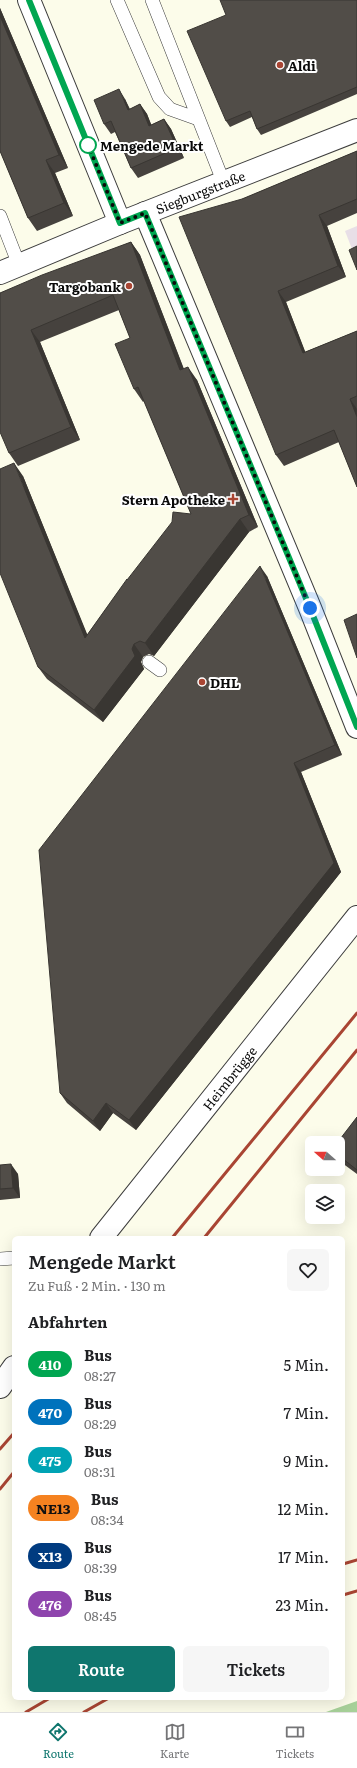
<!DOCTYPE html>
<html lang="de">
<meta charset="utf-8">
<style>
body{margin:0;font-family:Literata,serif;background:#f6f6f6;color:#202124;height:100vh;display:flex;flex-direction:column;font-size:15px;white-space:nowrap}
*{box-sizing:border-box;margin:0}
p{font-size:13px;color:#757577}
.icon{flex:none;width:22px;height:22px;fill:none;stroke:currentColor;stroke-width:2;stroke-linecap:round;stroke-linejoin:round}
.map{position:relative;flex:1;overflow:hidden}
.panel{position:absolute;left:12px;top:1236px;width:333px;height:464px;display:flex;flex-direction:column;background:#fff;border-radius:6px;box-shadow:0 4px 16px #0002}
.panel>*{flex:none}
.badge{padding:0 8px;border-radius:13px;font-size:14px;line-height:26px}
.needle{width:26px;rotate:291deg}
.fabs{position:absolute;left:305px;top:1136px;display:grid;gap:8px}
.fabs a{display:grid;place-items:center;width:40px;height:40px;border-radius:6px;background:#fff;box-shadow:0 4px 16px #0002;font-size:20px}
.you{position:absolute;width:20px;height:20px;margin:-10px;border:3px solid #fff;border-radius:50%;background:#1a73e8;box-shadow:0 0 0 6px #1a73e833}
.map>.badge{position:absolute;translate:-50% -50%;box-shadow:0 0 0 2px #fff}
h2{padding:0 16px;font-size:15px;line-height:36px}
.round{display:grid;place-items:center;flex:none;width:42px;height:42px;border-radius:6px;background:#f6f6f6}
.summary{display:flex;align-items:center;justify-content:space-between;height:68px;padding:0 16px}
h1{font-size:19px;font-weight:600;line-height:30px}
.primary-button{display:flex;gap:8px;margin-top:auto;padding:8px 16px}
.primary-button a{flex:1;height:46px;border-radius:6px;background:#0f766e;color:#fff;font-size:16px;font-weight:600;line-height:46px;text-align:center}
.primary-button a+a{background:#f6f6f6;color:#202124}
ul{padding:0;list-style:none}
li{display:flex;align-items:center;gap:12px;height:48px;padding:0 16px}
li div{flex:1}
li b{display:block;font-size:15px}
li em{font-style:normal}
li .badge{min-width:44px;font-weight:700;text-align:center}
.tabs{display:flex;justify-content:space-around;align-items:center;height:56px;border-top:1px solid #e0e0e0;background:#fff;font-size:11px;color:#757577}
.tabs a{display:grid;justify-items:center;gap:2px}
.tabs .active{color:#0f766e}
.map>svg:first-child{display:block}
</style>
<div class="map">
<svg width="357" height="1712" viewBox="0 0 357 1712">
<rect width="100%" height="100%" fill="#fcfcea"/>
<path fill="#e8dfe7" d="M357,226V262L345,231Z"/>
<path fill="#a7d199" d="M357,1701V1712H326Z"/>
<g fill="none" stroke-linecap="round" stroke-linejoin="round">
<defs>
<path id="lane" d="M117,0L159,97L170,109L198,119
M152,0L223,181
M0,216L19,265
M149,662L160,670
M0,1259L14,1258"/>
<g id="street">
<path d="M29,0L120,223"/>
<path d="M145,213L310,608L357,727"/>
<path id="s1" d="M0,273L120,223L357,130"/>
<path id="s2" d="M101,1238L357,917"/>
<path d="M0,1387L14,1367"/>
</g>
</defs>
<use href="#lane" stroke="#3d3d3d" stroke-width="14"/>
<use href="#street" stroke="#3d3d3d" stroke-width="24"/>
<use href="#lane" stroke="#fff" stroke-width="13"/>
<use href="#street" stroke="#fff" stroke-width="22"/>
<path stroke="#a94533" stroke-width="3" d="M172,1238L357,1013
M204,1238L357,1050
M0,1449L14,1433
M0,1489L14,1472
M343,1564L357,1560
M343,1595L357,1591
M26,1712L50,1698
M84,1712L109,1698"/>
</g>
<path fill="#46423e" d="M357,0V94L261,135L257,129L252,117L230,127L226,121V15Z
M0,8L68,168L55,173L73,216L37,231L28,218L0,151Z
M125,99L130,109L140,104L147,114L151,125L164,119L171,129L184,158L138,178L131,168L115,132L111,134L104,124Z
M357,151V213L327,226L346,277L286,302L305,352L357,331V487L339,442L284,466L276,455L242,199Z
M131,242L140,255L184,369L197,380L258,527L249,532L154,656L149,654L143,657L141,662L144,669L103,722L47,679L38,667L23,476L87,635L127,580L191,514L144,401L143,402L134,389L130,338L119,310L40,342L80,440L18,466L9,453L0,293Z
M267,576L342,755L301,772L341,872L136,1130L113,1113L100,1131L67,1103L60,1093Z
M357,1117V1174L338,1160V1143Z
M0,1165L18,1174L20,1198L0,1200Z"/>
<path fill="#393632" d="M0,8L68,168L59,155L0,16Z
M119,89L125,99L134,120L128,110Z
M140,104L147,114L156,136L149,126Z
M164,119L171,129L184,158L177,148Z
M46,160L55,173L73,216L64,203Z
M319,215L327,226L346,277L338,266Z
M131,242L140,255L189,383L180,370Z
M278,291L286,302L310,364L303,353Z
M31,330L40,342L80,440L71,427Z
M188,367L197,380L258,527L249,515Z
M350,399L357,409V417Z
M14,463L23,476L94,651L85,638Z
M240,519L249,532L154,656L145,643Z
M260,566L267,576L342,755L335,745Z
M134,644L143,657L141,662L144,669L103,722L94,710L132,649Z
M294,763L301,772L341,872L136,1130L129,1120Z
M106,1103L113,1113L100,1131L93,1121Z
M11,1164L18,1174L20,1198L13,1188Z"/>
<path fill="#514d48" stroke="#393632" d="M220,0H357V87L257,129L250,111L226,121L187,31L226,15Z
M0,16L59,155L46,160L64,203L28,218L0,151Z
M119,89L128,110L140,104L149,126L164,119L177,148L131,168L111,121L104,124L94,100Z
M357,151V199L319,215L338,266L278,291L303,353L357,331V396L350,399L357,417V487L334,430L276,455L179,217L242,199Z
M131,242L180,370L188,367L249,515L240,519L145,643L140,641L134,644L132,649L135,656L94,710L38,667L0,573V469L14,463L85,638L127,579V580L172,522L173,512L191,514L138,387L134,389L115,344L130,338L113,295L31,330L71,427L9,453L0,432V293L42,275Z
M357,246V270L349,250Z
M260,566L335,745L294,763L334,863L129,1120L106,1103L93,1121L60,1093L39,850Z
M357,614V658L344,620Z
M357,1117V1170L338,1155V1143H337Z
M11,1164L13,1188L0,1189V1165Z"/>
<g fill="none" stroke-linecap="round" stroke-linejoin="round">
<defs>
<path id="line" d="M29,0L120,223L145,213L310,608L357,727"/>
</defs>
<use href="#line" stroke="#fff" stroke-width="9"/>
<use href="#line" stroke="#00a651" stroke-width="6"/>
<path stroke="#0a0a0a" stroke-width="4" stroke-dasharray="0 7.2" d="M88,145L120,223L145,213L310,608"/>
</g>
<g fill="#a94533" stroke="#fff" stroke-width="1.5">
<circle cx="280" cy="65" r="4"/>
<circle cx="129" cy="286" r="4"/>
<path d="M231 493h4v4h4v4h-4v4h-4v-4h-4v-4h4z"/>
<circle cx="202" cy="682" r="4"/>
</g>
<circle fill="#fff" stroke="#00a651" stroke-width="2" cx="88" cy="145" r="8"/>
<g text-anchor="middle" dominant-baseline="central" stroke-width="4" stroke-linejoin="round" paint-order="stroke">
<g font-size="13" font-weight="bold" fill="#0a0a0a" stroke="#fff" text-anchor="start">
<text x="288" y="65">Aldi</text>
<text x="121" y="286" text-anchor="end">Targobank</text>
<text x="225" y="499" text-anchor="end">Stern Apotheke</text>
<text x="210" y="682">DHL</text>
</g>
<g font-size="13" font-weight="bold" fill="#0a0a0a" stroke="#fff" text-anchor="start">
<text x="100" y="145">Mengede Markt</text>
</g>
<g font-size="13" fill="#0a0a0a" stroke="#fff">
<text stroke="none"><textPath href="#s1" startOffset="216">Siegburgstraße</textPath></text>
<text stroke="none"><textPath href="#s2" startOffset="205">Heimbrügge</textPath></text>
</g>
</g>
</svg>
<div class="fabs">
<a><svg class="needle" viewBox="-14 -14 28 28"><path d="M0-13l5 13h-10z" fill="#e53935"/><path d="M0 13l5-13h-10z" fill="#757577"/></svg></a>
<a><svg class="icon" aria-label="layers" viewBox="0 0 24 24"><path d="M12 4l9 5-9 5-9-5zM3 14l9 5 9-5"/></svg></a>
</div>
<div class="you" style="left:310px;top:608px"></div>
<section class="panel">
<div class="summary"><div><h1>Mengede Markt</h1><p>Zu Fuß · 2 Min. · 130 m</p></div><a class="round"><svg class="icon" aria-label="heart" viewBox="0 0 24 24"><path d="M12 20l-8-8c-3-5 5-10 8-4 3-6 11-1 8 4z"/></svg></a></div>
<h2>Abfahrten</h2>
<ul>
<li><span class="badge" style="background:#00a651;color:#fff">410</span><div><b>Bus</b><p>08:27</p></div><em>5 Min.</em></li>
<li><span class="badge" style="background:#0072bc;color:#fff">470</span><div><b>Bus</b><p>08:29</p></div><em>7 Min.</em></li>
<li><span class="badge" style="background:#00a3b4;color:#fff">475</span><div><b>Bus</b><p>08:31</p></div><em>9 Min.</em></li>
<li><span class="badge" style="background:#f58220;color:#111">NE13</span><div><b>Bus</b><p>08:34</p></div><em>12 Min.</em></li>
<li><span class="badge" style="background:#003b80;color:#fff">X13</span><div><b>Bus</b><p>08:39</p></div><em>17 Min.</em></li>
<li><span class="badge" style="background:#8e44ad;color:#fff">476</span><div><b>Bus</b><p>08:45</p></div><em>23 Min.</em></li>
</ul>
<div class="primary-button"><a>Route</a><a>Tickets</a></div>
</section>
</div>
<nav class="tabs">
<a class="active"><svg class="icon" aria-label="directions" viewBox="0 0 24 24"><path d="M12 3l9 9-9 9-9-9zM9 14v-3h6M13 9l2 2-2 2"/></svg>Route</a>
<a><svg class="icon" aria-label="map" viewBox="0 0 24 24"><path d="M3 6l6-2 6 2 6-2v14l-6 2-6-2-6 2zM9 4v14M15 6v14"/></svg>Karte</a>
<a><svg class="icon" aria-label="tickets" viewBox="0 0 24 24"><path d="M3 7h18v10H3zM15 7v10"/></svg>Tickets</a>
</nav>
